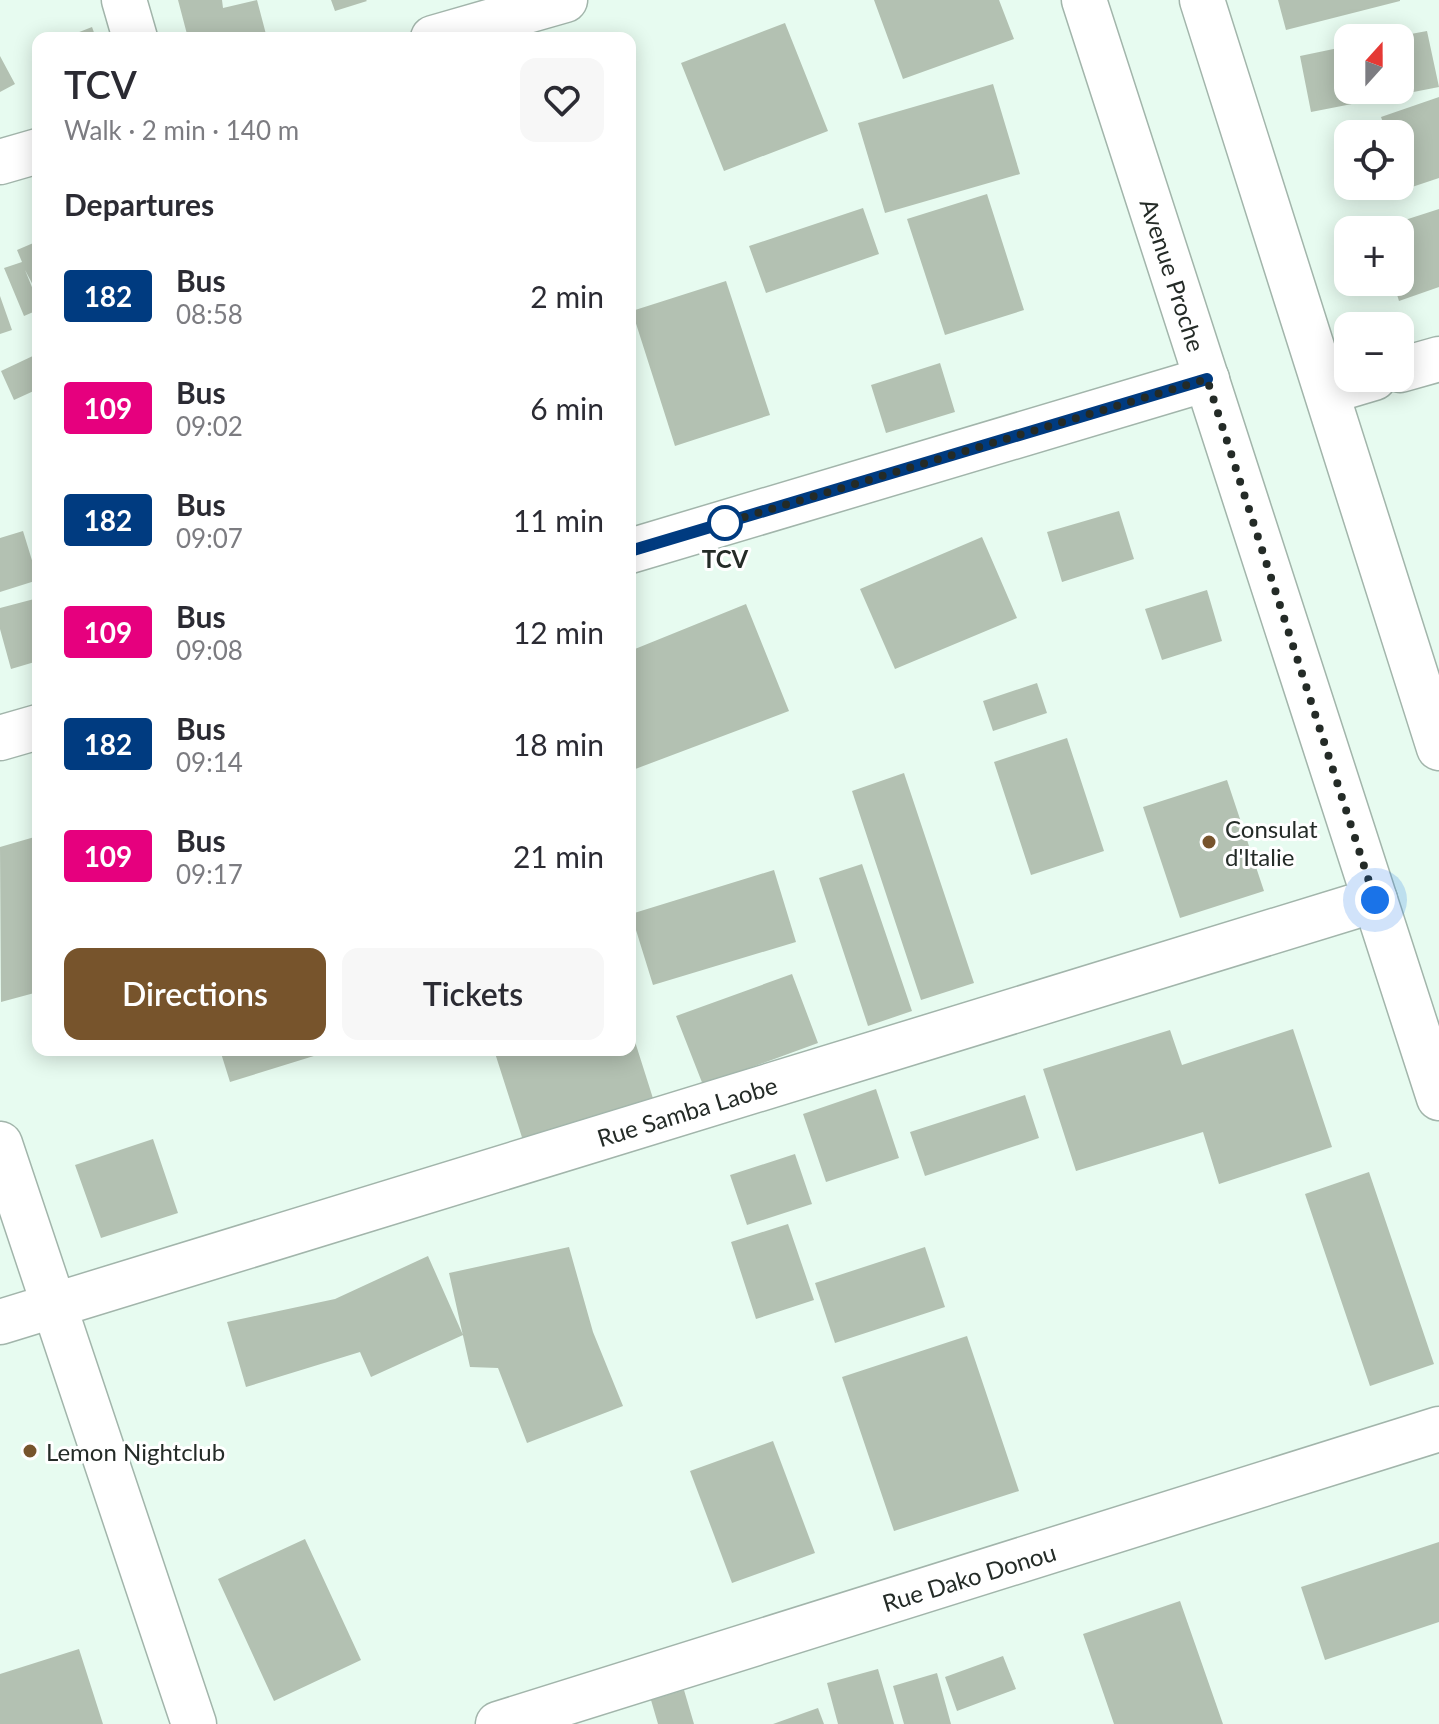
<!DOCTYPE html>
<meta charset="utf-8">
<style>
body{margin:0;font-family:Lato,sans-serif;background:#f7f7f7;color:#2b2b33;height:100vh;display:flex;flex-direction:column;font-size:30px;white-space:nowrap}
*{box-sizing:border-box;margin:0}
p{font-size:26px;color:#7c7c81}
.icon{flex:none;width:44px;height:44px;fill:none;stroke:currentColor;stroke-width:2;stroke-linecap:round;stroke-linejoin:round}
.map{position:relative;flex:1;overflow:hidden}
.sheet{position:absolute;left:32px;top:32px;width:604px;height:1024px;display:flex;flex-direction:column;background:#fff;border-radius:16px;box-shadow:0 4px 20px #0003}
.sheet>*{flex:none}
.badge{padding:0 16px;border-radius:6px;font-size:28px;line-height:52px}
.needle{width:52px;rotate:21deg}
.buttons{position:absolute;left:1334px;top:24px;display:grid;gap:16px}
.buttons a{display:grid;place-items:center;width:80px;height:80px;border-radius:16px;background:#fff;box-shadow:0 4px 20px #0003;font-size:40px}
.you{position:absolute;width:40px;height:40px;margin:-20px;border:6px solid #fff;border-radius:50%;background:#1a73e8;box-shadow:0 0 0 12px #1a73e833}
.map>.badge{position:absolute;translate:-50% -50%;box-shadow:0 0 0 4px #fff}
h2{padding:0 32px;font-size:30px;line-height:72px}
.round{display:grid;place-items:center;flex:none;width:84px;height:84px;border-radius:16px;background:#f7f7f7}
.overview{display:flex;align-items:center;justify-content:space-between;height:136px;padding:0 32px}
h1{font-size:38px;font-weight:600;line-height:60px}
.action{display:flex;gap:16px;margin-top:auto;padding:16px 32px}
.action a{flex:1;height:92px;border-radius:16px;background:#77542c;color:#fff;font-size:32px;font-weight:600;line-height:92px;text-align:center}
.action a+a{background:#f7f7f7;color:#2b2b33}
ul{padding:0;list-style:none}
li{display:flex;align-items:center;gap:24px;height:112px;padding:0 32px}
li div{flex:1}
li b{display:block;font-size:30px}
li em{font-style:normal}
li .badge{min-width:88px;font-weight:700;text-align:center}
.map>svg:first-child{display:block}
</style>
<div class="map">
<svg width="1439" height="1724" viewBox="0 0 1439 1724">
<rect width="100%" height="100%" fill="#e7fbf0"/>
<path fill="#b3c1b2" d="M178,0H222L223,8L257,0L267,38H188Z
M331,0H366L367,1L335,11Z
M874,0H999L1014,39L903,79Z
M1278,0H1400V1L1286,30Z
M785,23L828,131L724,171L681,63Z
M92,27L96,38H64Z
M1427,31L1439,87L1311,112L1300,56L1348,46V90H1400V36Z
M0,56L15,84L0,92Z
M993,84L1020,174L885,213L858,123Z
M1439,97V178L1406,189L1400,172V134H1387L1381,117Z
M987,194L1024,310L945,335L907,219Z
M863,208L879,254L766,293L749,246Z
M1439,209V287L1399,301L1393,282H1400V230L1377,229Z
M38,241V285L34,287L25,270L38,302V310L24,316L4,268L22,262L17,250Z
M726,281L770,415L675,446L632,311Z
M0,296L12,330L0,334Z
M37,354L38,389L14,400L1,371Z
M940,363L955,412L886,433L871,385Z
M1119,511L1134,559L1062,582L1047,532Z
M23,531L38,580L0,592V538Z
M982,537L1017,618L895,669L860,589Z
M1207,590L1222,641L1162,660L1145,609Z
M38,598V661L11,669L0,629V608Z
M746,604L789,711L630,771V651Z
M1037,683L1047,713L993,731L983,701Z
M1067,738L1104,851L1031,875L994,762Z
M904,773L974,983L921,1000L852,791Z
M1227,780L1264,891L1180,918L1143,807Z
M38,836V992L1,1002L0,847Z
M862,864L912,1011L868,1026L819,878Z
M774,870L796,942L653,985L631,914Z
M792,974L818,1043L703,1085L676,1016Z
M631,1029L657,1111L527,1153L494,1050H630Z
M1293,1029L1332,1147L1219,1184L1203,1132L1076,1171L1043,1069L1170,1030L1182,1065Z
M220,1050H330V1051L230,1082Z
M876,1089L899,1158L826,1182L803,1114Z
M1025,1095L1039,1138L925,1176L910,1132Z
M153,1139L178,1213L101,1238L75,1165Z
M795,1154L812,1204L747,1225L730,1175Z
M1369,1172L1434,1364L1370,1386L1305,1194Z
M788,1224L814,1300L756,1319L731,1242Z
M569,1247L593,1332L623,1406L527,1443L498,1368L470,1367L449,1273Z
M925,1247L945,1307L835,1343L815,1283Z
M428,1256L463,1335L371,1377L360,1352L246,1387L227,1322L335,1299Z
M967,1336L1019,1491L894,1531L842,1377Z
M773,1441L815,1553L732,1583L690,1471Z
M305,1539L361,1660L274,1701L218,1579Z
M1439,1542V1622L1325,1660L1301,1587Z
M1180,1601L1223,1724H1114L1083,1634Z
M79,1649L103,1724H0V1674Z
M1003,1656L1016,1689L957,1711L945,1677Z
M878,1669L894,1724H838L827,1683Z
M937,1673L951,1724H904L893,1686Z
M684,1690L694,1724H658L651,1700Z
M818,1708L824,1724H773Z"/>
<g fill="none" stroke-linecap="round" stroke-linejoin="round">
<defs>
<path id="street" d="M124,0L135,38
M1400,370L1439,359
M1327,392L1374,378
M630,551L1207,379
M0,738L38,727
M0,1144L194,1724
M0,1322L1375,900"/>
<path id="secondary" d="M1084,0L1439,1098
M1202,0L1439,748
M433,38L565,0
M0,162L38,151
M498,1724L1439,1429"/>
</defs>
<use href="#street" stroke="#a2b5ab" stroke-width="47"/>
<use href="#secondary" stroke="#a2b5ab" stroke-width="47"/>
<use href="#street" stroke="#fff" stroke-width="44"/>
<use href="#secondary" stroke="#fff" stroke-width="44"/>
</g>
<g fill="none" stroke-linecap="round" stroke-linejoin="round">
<defs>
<path id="line" d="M630,551L1207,379"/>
</defs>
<use href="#line" stroke="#fff" stroke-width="18"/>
<use href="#line" stroke="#003b80" stroke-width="12"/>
<path stroke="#242b27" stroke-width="8" stroke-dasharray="0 14.4" d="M725,523L721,524L1207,379L1375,900"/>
</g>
<circle fill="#fff" stroke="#003b80" stroke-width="4" cx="725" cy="523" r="16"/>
<g fill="#77542c" stroke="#fff" stroke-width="3">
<circle cx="1209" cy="842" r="8"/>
<circle cx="30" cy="1451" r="8"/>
</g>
<g text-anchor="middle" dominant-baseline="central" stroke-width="6" stroke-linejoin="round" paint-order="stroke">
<g font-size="24" fill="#242b27" stroke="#fff">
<text transform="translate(1173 275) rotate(72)">Avenue Proche</text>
<text transform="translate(687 1111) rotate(-17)">Rue Samba Laobe</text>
<text transform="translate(969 1577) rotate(-17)">Rue Dako Donou</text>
</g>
<g font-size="24" font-weight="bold" fill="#242b27" stroke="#fff">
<text x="725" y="558">TCV</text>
</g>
<g font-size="24" fill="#242b27" stroke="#fff" text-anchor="start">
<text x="1225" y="828">Consulat<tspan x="1225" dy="28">d'Italie</tspan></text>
<text x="46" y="1451">Lemon Nightclub</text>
</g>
</g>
</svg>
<div class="buttons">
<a><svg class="needle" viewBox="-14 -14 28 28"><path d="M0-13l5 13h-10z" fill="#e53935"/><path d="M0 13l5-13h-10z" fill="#7c7c81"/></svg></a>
<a><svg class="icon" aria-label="locate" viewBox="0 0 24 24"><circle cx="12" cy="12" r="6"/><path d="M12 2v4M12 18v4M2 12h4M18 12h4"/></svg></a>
<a>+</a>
<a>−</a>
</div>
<div class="you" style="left:1375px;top:900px"></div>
<section class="sheet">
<div class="overview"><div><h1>TCV</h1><p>Walk · 2 min · 140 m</p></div><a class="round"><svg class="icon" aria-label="heart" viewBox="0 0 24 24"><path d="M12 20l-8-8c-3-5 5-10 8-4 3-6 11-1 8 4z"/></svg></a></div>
<h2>Departures</h2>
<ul>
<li><span class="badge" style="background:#003b80;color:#fff">182</span><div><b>Bus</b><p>08:58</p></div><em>2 min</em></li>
<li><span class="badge" style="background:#e6007e;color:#fff">109</span><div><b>Bus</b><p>09:02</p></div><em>6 min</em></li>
<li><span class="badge" style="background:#003b80;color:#fff">182</span><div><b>Bus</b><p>09:07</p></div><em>11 min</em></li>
<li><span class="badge" style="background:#e6007e;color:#fff">109</span><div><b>Bus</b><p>09:08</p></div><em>12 min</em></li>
<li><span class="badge" style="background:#003b80;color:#fff">182</span><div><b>Bus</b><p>09:14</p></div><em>18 min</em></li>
<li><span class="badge" style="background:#e6007e;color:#fff">109</span><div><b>Bus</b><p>09:17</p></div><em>21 min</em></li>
</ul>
<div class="action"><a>Directions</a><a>Tickets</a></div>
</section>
</div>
